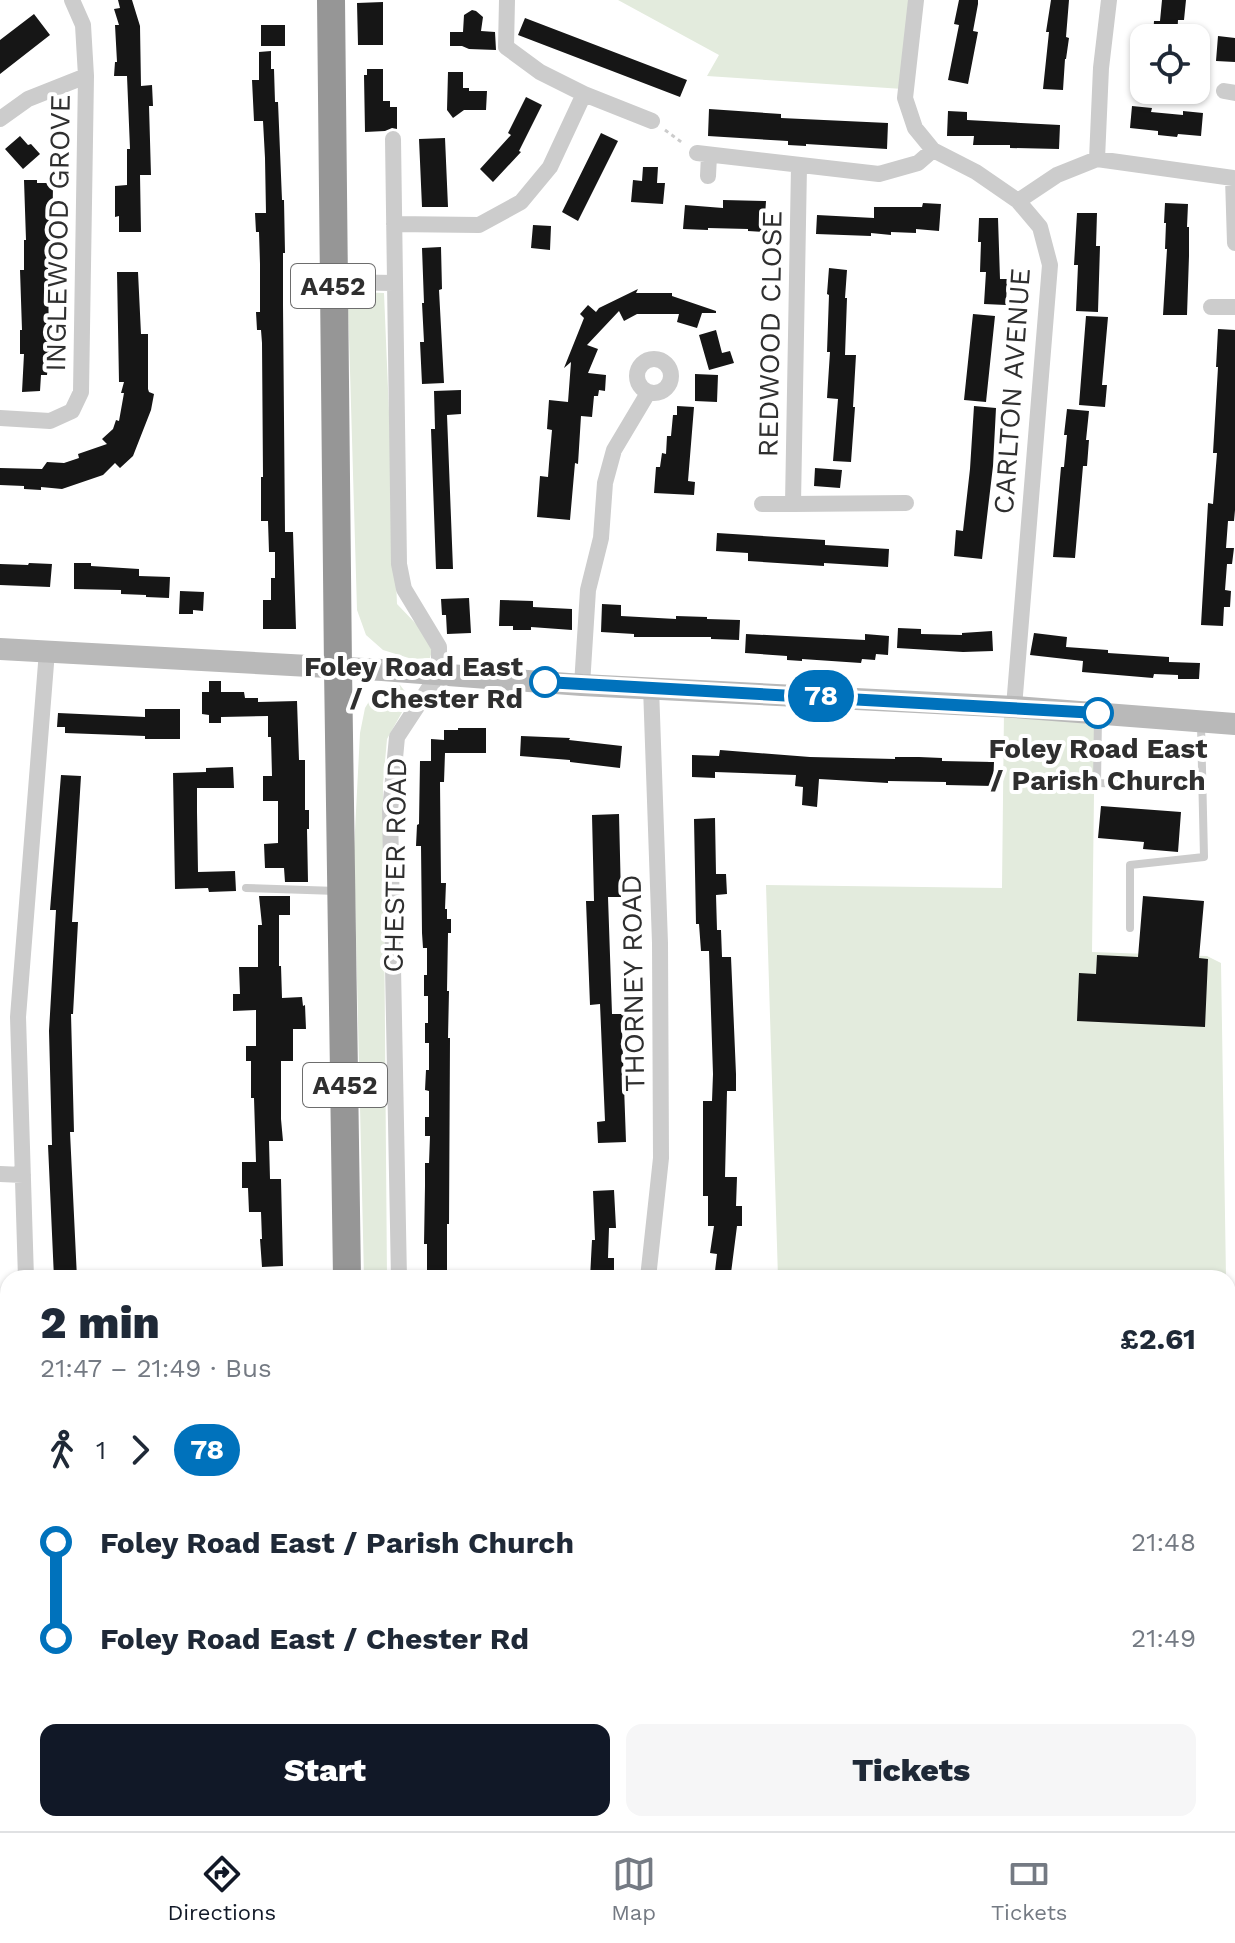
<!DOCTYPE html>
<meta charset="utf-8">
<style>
body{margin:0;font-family:"Work Sans",sans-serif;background:#f6f6f7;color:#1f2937;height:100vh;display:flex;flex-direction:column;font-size:30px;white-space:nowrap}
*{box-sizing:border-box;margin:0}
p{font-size:26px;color:#747a83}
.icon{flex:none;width:44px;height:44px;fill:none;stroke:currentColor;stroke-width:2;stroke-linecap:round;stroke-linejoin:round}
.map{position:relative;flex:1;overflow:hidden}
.panel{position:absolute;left:0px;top:1270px;width:1236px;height:562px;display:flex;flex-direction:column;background:#fff;border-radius:24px 24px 0 0;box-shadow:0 2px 6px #0004}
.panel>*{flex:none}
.badge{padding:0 16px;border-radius:26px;font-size:28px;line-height:52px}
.tools{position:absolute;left:1130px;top:24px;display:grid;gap:16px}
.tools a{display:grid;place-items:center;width:80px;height:80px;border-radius:16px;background:#fff;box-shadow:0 2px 6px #0004;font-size:40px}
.map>.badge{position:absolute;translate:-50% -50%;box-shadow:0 0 0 4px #fff}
.legs{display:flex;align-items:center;gap:12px;height:88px;padding:0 40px;font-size:26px}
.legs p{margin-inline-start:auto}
.head{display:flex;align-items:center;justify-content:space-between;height:136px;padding:0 40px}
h1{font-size:44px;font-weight:800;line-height:60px}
.primary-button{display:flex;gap:16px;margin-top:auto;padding:16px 40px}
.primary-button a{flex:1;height:92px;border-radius:16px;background:#111827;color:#fff;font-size:32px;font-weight:800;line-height:92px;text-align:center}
.primary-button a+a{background:#f6f6f7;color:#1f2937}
ul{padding:0 40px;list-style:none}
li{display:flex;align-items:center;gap:28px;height:96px;font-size:30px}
li i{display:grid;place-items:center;width:12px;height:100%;margin:0 10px;background:currentColor}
li i::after{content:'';width:20px;height:20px;margin:-10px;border:6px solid;border-radius:50%;background:#fff}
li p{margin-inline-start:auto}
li:first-child i{background:linear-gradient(#0000 50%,currentColor 0)}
li:last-child i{background:linear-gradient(currentColor 50%,#0000 0)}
.tabs{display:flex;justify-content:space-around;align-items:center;height:112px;border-top:2px solid #e0e1e3;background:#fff;font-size:22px;color:#747a83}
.tabs a{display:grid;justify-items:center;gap:4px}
.tabs .selected{color:#111827}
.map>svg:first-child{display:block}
</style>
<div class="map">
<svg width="1235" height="1831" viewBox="0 0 1235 1831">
<rect width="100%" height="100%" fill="#fff"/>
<path fill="#e3ebdd" d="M618,0H911L903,89L707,76L719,55Z
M358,292L384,293L397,604L419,627L433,647L430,658L412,659L383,650L366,635L357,610L348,302Z
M400,685L410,698L387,739L383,784L387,1278H364L354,850L360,733L365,708L373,695L384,688Z
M1004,710L1095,715L1092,952L1207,956L1221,963L1226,1278H778L766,885L1002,888Z
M1228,1406L1229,1413H1235V1796L1228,1722L1231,1460L1228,1448Z"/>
<path fill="#161616" d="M118,0H132L140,26L141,86L152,85L153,106H149L151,175H140L141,232H119V216L115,217V186L127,185V149H130L127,76H114L115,62H117L115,25H119L114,9L120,8Z
M959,0H978V4L973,31L978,32L968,84L948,80L959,25L954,24Z
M1051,0H1069L1066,37L1069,38L1066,59H1065L1063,90L1043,89L1049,32H1046Z
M1162,0H1186L1184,20H1178L1177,38H1153L1154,21H1160Z
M383,2V45H358L357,3Z
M472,10L476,11L483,17L481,31L495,32L496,50L469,49L462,46H450V32H463L464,15Z
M34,14L50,35L0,74V40Z
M525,18L687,80L680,97L518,35Z
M261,25H285V46H261Z
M1218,36L1235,38V62L1216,61Z
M271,51V69H274L275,102H278L282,200H284L285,253H283V305L285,532H293L296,629H263V600H271V578H275V552H269L268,521H261V477H263L262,343L261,330H257L256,312H260V264L259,232H256L255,213H266L265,158L263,121H254L252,80H259V52Z
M367,69H383V101H390V107H397V129L392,128L385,131L365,132L364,75H367Z
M448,72H463V88H469V91H487L486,110H464L453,118L447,110Z
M526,97L542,105L519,151L521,152L493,182L480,169L511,135L508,133Z
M1132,106L1152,108L1151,112L1183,115V111L1203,113L1201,136L1178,134L1177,137L1158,135V131L1130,128Z
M709,109L781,114V118L888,123L887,149L806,144V146L788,145V141L708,136Z
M948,111L967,112V120L1060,125L1059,149L1010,148V145H973L974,136H947Z
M601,133L618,141L578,221L562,212Z
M20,136L28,145L31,144L40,154L23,169L5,149Z
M445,138L448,207H422L419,139Z
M643,167H658L657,183H665L663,204L631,202L633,180L642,181Z
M24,180H37V183H53L52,263H48L49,354L47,375H41L40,391L22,392L24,354H20V330H22L20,270H24V240H26Z
M723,200L766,201L764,232L748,231V229L708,228V230L683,229L685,205L723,208Z
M923,203L941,204L939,231L916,229V233L891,232V235L871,233V236L816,234L817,215L874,218V207H922Z
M1165,203L1188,204L1187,227H1189V256L1187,315H1163L1167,249H1165L1166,223H1164Z
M1077,213H1097L1096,246H1100L1098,312L1076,311L1078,265H1074Z
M979,218H998L1000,279H1007L1006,305L984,304L986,272H980L981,242H978Z
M533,225L551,226L550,250L531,248Z
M441,247L442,289L439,290L444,383L422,384L420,342H424L422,303H424L422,248Z
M829,268L847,270L845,298H847L845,355H856L853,407H855L851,462L833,461L838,399L827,398L830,352H827L829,295L827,294Z
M117,272H138L141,334H148V389L149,392L154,394L151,410L133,456L120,468L115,463L103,475L62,489L41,487V490L24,489V486L0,485V468L42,469L47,462L64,463L79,458L78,454L107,444L102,439L113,429L116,420L119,421L124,393H121L124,382H119Z
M638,289L636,293H672V296L716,311V313H702L697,328L677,322L679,314H637L624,321L619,311L587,345L598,349L588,373L606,375L605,391L599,390L598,396H594L592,417L581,416L578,464L575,463L570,520L537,517L540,476L548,477L549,464L552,430L547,429L549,400L568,402L571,362L564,368L584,318L580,314L588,305L596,312L599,308Z
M973,314L995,316L986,402L964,400Z
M1086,316L1108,317L1102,385H1107L1105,407L1079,405Z
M1218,329L1235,330V510L1234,521H1228L1226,548H1234L1232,564H1227L1225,590L1231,591L1230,607H1224L1223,626L1201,625L1208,503L1213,504L1217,453H1213L1218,367H1216Z
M716,330L722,353L730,351L734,363L709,370L699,335Z
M695,374L718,375L717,402L695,401Z
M461,390V414L447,415L453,569H436L431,429H435L434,391Z
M677,406L694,407L688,481L695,482L694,495L654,493L656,467H660L662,453L666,454L667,436H671L673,415H677Z
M974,406L996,408L993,466L982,559L954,556L956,530L963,531L970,469Z
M1067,409L1089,411L1086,440H1089L1087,466H1083L1075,558L1053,557L1061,467H1064L1067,435H1064Z
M815,468L842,470L840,488L814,486Z
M717,533L825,540V545L889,549L888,567L824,563V566L748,561V553L716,551Z
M29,563L52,564L50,587L0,585V564L28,565Z
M74,563H91V566L139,569V576L170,577L169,598L146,597V595L121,594V590L74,589Z
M180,591L204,592L203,611L193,610V614H179Z
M469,598L471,633L447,634L446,615H442L441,599Z
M500,600L533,601V607L572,609V630L531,627V630H513V626H499Z
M602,604L621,605V616L676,619V616L707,617V619L740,620L739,640L711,639V637H634V634L601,632Z
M898,628L921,629V634L962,635V633L992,631L993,651L963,652L897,648Z
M1034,633L1067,637L1066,647L1108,650V653L1169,657V662L1200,663L1199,679H1178V675L1154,674L1153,678L1082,672L1083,661L1030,655Z
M746,634L865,640V634L889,636L888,655L876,654L875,660L862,659L861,663L802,659V661L787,660V656L745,653Z
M209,681H221V692H244L245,698H258V702L297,701L299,760H305V810H309V829H307L308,882H285L284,868H265L264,844L278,843V801H263V776H272L271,737H268V716L221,717V723H209V715L202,714V692H209Z
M145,709H180V739H145V736L65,733V727H57L58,713L145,717Z
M458,728H486V753H445L444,782H440L441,883H446L445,909H447V919H451V933H448L447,991H449L448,1038H450L449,1224H447V1274H427V1244H424L425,1186V1163H429L430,1136H425V1117H429V1091L425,1090L426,1070H429V1043H425V1023H428V996H424V975H427V948H423L422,933L421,846H416L417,825L419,824L420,761H431V739L444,740V730H458Z
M521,736L570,738L569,740L622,746L620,768L570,762V760L520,756Z
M720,750L810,757L895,759V757H919L942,758V761L994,762L993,786L946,785V782L888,781V783L819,779L817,807L802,805L803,787L795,786L796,775L715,772V778L692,777V755L719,756Z
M233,767L234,788H197V812L198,872L235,871L236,891L209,892L208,888L175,889L173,773L206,772V768Z
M61,775L81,776L72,922H78L73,1014H71L74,1132H70L77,1278H54L48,1145H52L49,1031L56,910H50Z
M1101,806L1181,812L1178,852L1143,849L1144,842L1098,838Z
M619,814L621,897H608L612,1014H625V1029H622L626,1142L598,1143L597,1122L605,1121L600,1004L590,1005L586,901H594L592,815Z
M715,818L716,874H726L727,894L716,895L717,930H721L722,957H731L736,1074V1091H727L725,1177H737L736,1206H742V1226H737L731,1273L715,1271L717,1254L710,1253L714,1226H708V1196H703V1101H712L713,1074L709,951H701L699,924H696L694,819Z
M259,896H290V915H279V966H281L282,998L302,997L303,1006L305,1005L306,1029H293V1061H281V1119L283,1141H269L270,1179H281L283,1266L262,1267L260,1239H262L261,1212H249L248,1188H242V1162H256L254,1098H251V1061H246V1046H256V1010L233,1011V994H240L239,967H258V925H262Z
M1143,896L1204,901L1199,958L1208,959L1205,1027L1077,1021L1079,973L1096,974L1097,955L1138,957Z
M614,1190L616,1228H609L608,1258H614V1278H590L592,1240H595L593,1191Z"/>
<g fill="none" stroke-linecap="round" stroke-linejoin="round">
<path stroke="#ccc" stroke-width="3" stroke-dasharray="4 4" stroke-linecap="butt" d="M665,130L684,144
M1228,1285H1235
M589,1831L609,1824"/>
<path stroke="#ccc" stroke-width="8" d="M1098,717L1097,783L1201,786
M246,888L337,891
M1130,928V865L1204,857L1201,725
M1228,1454H1235"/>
<path stroke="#ccc" stroke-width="16" d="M507,0L506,47L540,72L584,94
M916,0L905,98L915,128L933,150L976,172L1018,201L1040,227L1050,265L1014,707
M1224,91L1235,93
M0,119L28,99L86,76
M393,139L399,564L404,589L439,647V673L397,737L390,811L399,1278
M697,153L879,174L918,163L933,150
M1097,159L1101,68L1109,0
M799,166L793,504L906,503
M708,176L709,155
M1018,201L1057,175L1097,159L1233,178L1235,243
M394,224L479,225L521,202L550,167L584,94L652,121
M333,282L394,283
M1211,307H1235
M637 376a17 17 0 1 1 34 0a17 17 0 1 1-34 0Z
M0,418L50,421L72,411L81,392L86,76L83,25L72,0
M762,504H793
M582,685L588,590L601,538L605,483L614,450L648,393
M0,1174L23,1175
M26,1278L18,1017L47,651
M648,1278L661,1158L660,943L651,687
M0,1801L8,1800
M62,1824L63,1831
M700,1824L703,1831
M919,1824V1831
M367,1831L405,1829
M1192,1831L1191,1825L1205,1824"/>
<path stroke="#b9b9b9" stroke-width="22" d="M0,649L382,670L582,685L1014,707L1235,724"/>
<path stroke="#969696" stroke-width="28" d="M331,0L338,668L347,1278
M353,1831V1824"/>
</g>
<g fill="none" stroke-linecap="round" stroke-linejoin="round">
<defs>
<path id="line-1" d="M545,682L1098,713"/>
</defs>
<use href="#line-1" stroke="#fff" stroke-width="18"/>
<use href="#line-1" stroke="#0072bc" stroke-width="12"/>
</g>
<g fill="#fff" stroke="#0072bc" stroke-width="4">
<circle cx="545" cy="682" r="14"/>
<circle cx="1098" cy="713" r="14"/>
</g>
<g text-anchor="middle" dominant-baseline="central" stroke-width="8" stroke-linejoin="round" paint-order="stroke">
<g fill="#fff" stroke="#6d6d6d" stroke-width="2">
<rect x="291" y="264" width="84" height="44" rx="6"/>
<rect x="303" y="1063" width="84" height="44" rx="6"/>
</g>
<g font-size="26" font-weight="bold" fill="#2f2f2f">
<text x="333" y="286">A452</text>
<text x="345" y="1085">A452</text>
</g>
<g font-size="28" fill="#2f2f2f" stroke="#fff">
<text transform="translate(58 233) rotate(-89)">INGLEWOOD GROVE</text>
<text transform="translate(770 334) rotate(-89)">REDWOOD CLOSE</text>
<text transform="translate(1012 391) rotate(-86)">CARLTON AVENUE</text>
<text transform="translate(395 865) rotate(-89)">CHESTER ROAD</text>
<text transform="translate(633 983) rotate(-91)">THORNEY ROAD</text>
</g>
<g font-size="28" font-weight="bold" fill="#2f2f2f" stroke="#fff" text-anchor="end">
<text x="523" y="666">Foley Road East<tspan x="523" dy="32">/ Chester Rd</tspan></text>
<text x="1098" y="748" text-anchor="middle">Foley Road East<tspan x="1098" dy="32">/ Parish Church</tspan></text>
</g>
</g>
</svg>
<div class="tools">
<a><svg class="icon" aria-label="locate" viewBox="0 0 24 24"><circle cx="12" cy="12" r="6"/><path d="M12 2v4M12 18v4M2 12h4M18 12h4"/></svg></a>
</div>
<b class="badge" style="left:821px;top:696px;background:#0072bc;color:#fff">78</b>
<section class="panel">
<div class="head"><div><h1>2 min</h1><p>21:47 – 21:49 · Bus</p></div><b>£2.61</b></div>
<div class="legs"><svg class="icon" aria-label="walk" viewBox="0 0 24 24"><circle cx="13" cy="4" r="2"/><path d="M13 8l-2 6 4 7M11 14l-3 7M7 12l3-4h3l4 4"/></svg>1<svg class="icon" aria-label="forward" viewBox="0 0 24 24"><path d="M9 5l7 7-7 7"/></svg><b class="badge" style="background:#0072bc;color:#fff">78</b></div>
<ul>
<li><i style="color:#0072bc"></i><b>Foley Road East / Parish Church</b><p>21:48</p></li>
<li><i style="color:#0072bc"></i><b>Foley Road East / Chester Rd</b><p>21:49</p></li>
</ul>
<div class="primary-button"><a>Start</a><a>Tickets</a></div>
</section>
</div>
<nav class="tabs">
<a class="selected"><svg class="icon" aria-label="directions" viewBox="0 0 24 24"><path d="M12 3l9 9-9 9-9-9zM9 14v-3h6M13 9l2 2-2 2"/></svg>Directions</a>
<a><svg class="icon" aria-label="map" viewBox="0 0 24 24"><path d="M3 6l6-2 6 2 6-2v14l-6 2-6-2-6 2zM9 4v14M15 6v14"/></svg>Map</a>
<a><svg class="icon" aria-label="tickets" viewBox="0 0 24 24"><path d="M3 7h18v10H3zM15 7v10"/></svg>Tickets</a>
</nav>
